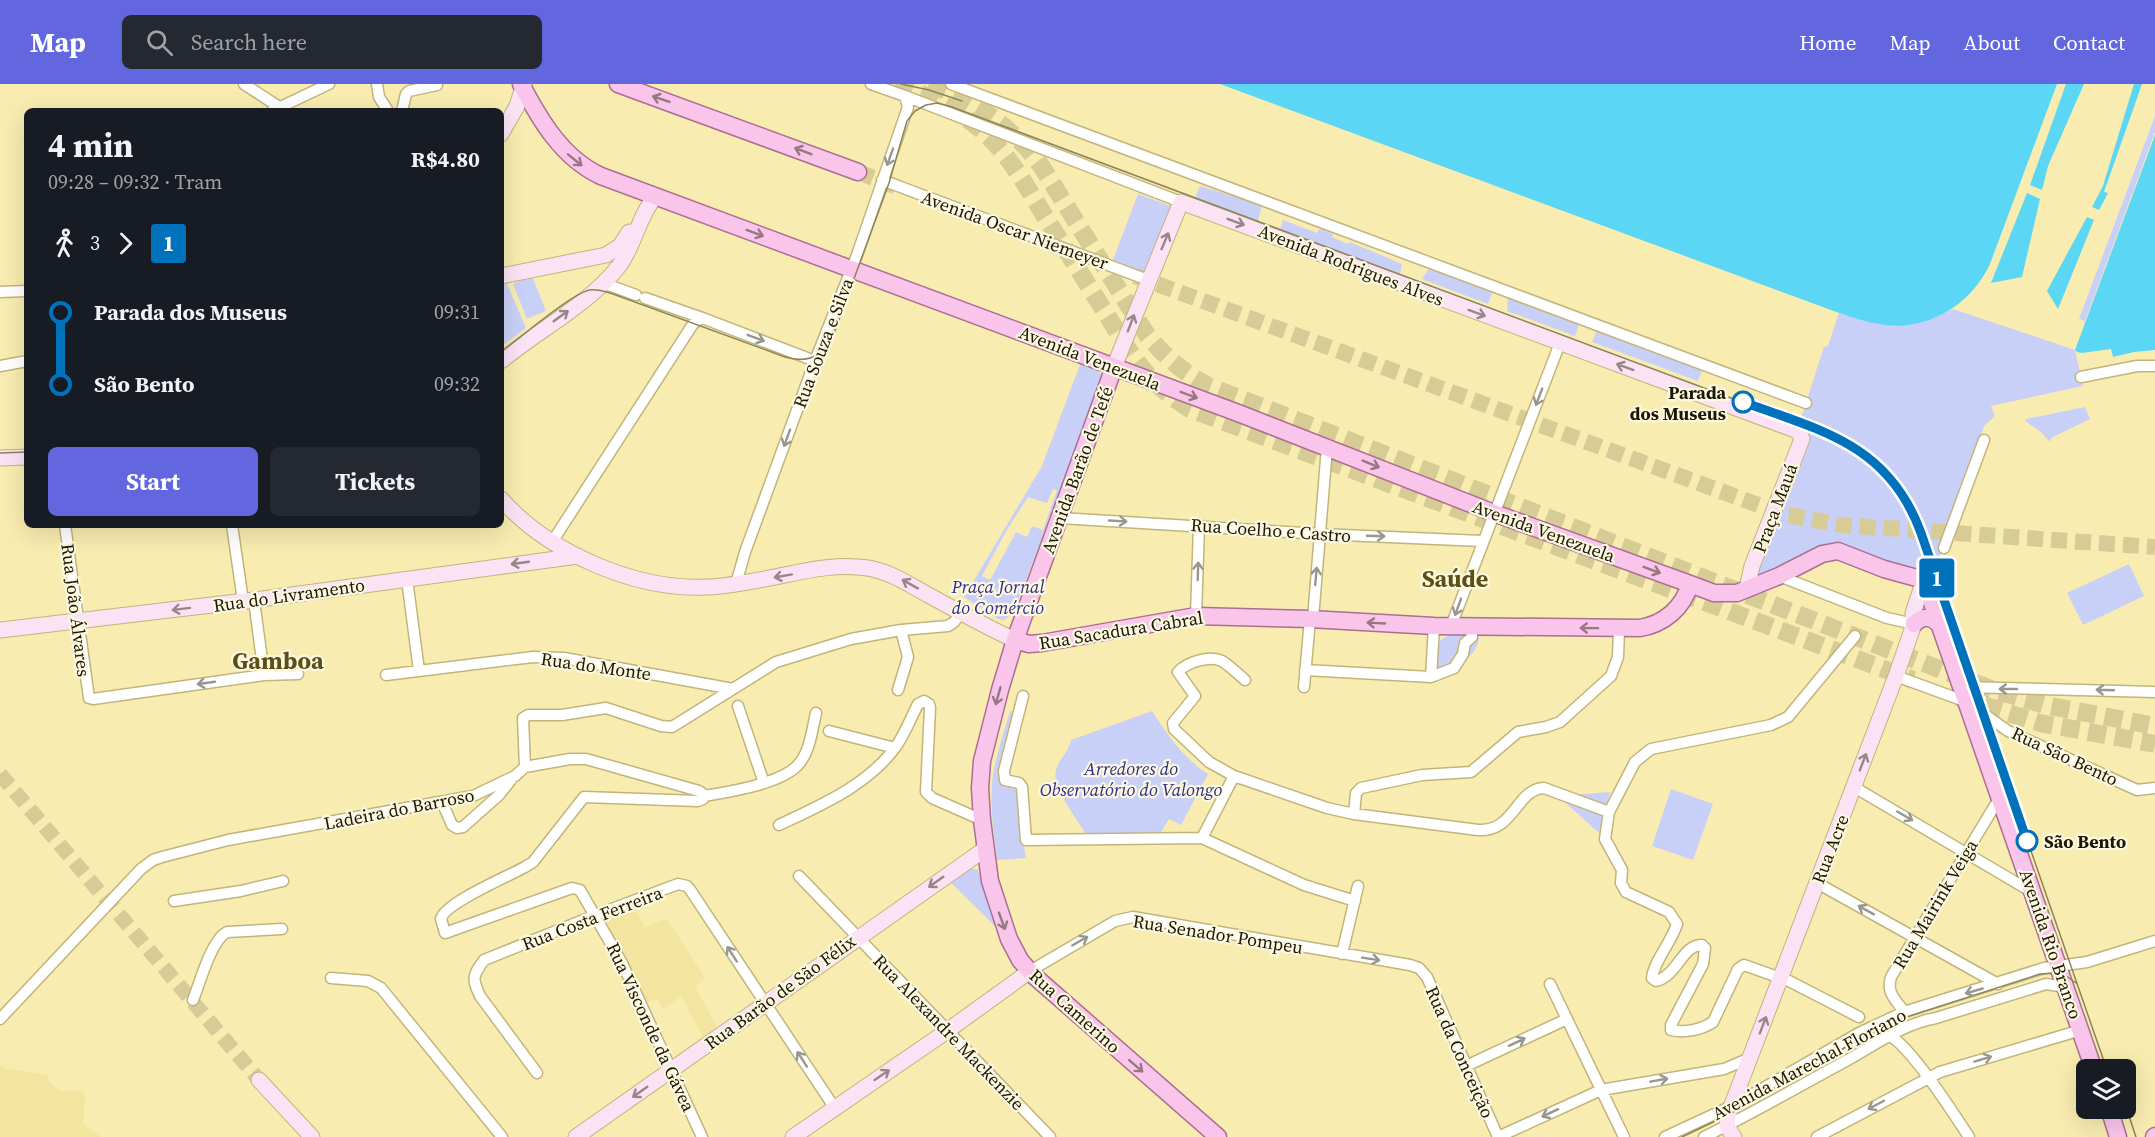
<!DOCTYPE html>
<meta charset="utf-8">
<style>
body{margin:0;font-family:"Source Serif 4",serif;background:#242831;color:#f1f3f6;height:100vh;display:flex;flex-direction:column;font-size:22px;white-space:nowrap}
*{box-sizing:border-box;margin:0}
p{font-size:20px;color:#9ea1a6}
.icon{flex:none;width:33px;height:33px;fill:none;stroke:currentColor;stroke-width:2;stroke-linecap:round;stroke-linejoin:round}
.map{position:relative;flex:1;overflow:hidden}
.panel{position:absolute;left:24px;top:24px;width:480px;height:420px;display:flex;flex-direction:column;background:#171b24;border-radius:9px;box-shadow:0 6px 24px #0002}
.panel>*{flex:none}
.badge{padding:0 12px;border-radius:4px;font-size:21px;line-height:39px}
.controls{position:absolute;left:2076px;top:975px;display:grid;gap:12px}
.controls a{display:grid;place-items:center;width:60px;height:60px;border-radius:9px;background:#171b24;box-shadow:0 6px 24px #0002;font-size:30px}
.map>.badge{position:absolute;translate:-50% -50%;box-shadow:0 0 0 3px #fff}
.legs{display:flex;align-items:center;gap:9px;height:66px;padding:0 24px;font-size:20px}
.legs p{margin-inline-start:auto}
.headline{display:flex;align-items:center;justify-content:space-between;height:102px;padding:0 24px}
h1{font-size:33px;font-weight:700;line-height:45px}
.cta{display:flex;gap:12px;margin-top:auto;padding:12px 24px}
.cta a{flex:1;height:69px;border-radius:9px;background:#6267df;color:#fff;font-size:24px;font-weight:700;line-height:69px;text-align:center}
.cta a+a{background:#242831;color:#f1f3f6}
ul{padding:0 24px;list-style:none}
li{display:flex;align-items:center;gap:21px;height:72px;font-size:22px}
li i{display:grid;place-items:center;width:9px;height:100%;margin:0 8px;background:currentColor}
li i::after{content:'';width:15px;height:15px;margin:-8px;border:4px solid;border-radius:50%;background:#171b24}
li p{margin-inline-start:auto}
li:first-child i{background:linear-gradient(#0000 50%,currentColor 0)}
li:last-child i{background:linear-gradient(currentColor 50%,#0000 0)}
header{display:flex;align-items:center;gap:36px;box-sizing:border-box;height:84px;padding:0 30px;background:#6267df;color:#fff}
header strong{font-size:28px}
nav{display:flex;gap:33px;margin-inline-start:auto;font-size:21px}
.search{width:420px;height:54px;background:#242831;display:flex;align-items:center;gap:15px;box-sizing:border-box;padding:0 21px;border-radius:9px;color:#9ea1a6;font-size:22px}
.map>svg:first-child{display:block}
</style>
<header>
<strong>Map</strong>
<div class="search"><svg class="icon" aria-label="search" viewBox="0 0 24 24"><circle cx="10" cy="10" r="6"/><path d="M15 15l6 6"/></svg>Search here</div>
<nav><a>Home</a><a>Map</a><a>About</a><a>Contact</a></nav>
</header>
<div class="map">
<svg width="2155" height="1053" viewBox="0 0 2155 1053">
<rect width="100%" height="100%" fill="#f8ecb0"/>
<path fill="#f3e4a0" d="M635,823L645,843L667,835L705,894L695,902L717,943L703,953L681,912L663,925L657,914L646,920L627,881L628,877L625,870L621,869L606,836L607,833Z
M0,982L5,984L47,991L51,1000L61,1007L82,1006L85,1012L83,1040L101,1053H0Z"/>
<path fill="#c9d0f8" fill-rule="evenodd" d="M2155,32V48L2085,237L2079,235Z
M1200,102L1262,121L1257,141L1194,117Z
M1138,110L1176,124L1147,189L1113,176Z
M1283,136L1317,149L1320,144L1333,150L1332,153L1348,160L1350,158L1402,180L1399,194L1279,149Z
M1430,183L1493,207L1488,220L1422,195Z
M532,192L546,227L527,235L513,200Z
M505,195L526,244L501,263V196Z
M1508,213L1580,238L1575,252L1507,227Z
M1953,225L2075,266L2083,302L1991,322L1995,332L1984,342L1935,488L1924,496L1845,468L1748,503L1817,284L1824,263L1828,262L1839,229C1886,242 1907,248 1953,225Z
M1597,246L1703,284L1698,297L1592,258Z
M1081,278L1092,282L1103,292L1014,528L1004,536L998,535L964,513L1042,382ZM1053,405L1057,406L1043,446L1032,442L1027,453L1016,448L990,496L982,492L1008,444L1028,413L1047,419Z
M2085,323L2090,335L2051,354L2050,358L2041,348L2025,337L2026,335Z
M2129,480L2144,512L2083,541L2067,509Z
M1450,551H1477L1479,552C1478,574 1458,580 1440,586C1436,580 1435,563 1441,556C1443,554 1447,552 1450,551Z
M1010,627L1014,628L1002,699L1019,704L1021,745L1026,774L997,776C994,751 990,725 992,700C994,676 1003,651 1010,627Z
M1152,627C1167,650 1185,676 1208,690L1181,741L1169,735L1159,751H1087C1078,737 1051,702 1056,686C1059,675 1069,668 1071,656Z
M1671,705L1713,720L1693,776L1652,762Z
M1610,708L1599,749L1558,712Z
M965,783L978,786L997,844L948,796Z"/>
<path fill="#5bd6f5" d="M1220,0H2057L1990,180C1971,221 1926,249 1879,240C1866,238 1852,233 1839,229Z
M2066,0H2084L2048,82L2042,106L2030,101Z
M2134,0H2142L2104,108L2108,109L2099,126L2092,123L2103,102Z
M2155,51V266L2134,268L2113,273L2111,265L2082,269L2077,268L2075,266Z
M2027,109L2040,115L2022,193L1991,199Z
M2087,133L2094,136L2058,225L2047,207Z"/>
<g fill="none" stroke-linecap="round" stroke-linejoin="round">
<path stroke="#d7cc96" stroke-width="15" stroke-dasharray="15 8" stroke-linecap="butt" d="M0,690L259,996"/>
<path stroke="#d7cc96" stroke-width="16" stroke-dasharray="16 8" stroke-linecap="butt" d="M858,88L897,103
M1135,192L1783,430L1841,441L2155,463"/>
<path stroke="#d7cc96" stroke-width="18" stroke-dasharray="18 9" stroke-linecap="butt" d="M895,0C925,11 953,23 979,44C1007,67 1025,100 1044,131C1065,164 1086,198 1107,231C1132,272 1147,299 1190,325L1913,596
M929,0C974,17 1014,44 1042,83L1147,251C1165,273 1183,288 1208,302L1991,605L2045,621L2155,642
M1958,613L2040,639L2155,660"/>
<defs>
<path id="street" d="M244,0L279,23
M377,0L379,13L388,27
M951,0L1806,319
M905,12L1181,118
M272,27L329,0
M402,27L406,10L409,7L437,1
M882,96L1148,196
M603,199L636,211
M0,208L27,207
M645,214L705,235L815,277
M0,282L27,277
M2081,293L2137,282H2155
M1060,434L1320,450L1482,457
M65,441L89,614L93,615L264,591L298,590
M232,441L243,517
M552,458L693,240L701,234
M1944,464L1984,356
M1779,492L1887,534L1914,540
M407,495L419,587
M736,500L745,468L815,277L857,171L908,23L905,12L871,0
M254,516L264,591
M1196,532L1199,441
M1313,535L1327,363
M1451,542L1560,259
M1305,586L1431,593L1454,584L1463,570L1465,559L1472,553V543
M386,591L533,573L564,574L733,605
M1896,592L1967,618L2008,647L2137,706L2155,704
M1431,593L1434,542
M1245,596C1238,590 1230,582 1222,577C1210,571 1187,578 1178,588L1195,612L1173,639L1174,645L1209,678L1234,692L1327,724L1354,730L1478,746C1515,748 1516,705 1544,704L1609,728L1605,755L1622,786L1621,799L1626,808L1669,828L1677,840C1671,859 1654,877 1652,894L1656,897C1677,892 1683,860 1702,861L1705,864L1703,880L1671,941V946C1685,949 1701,946 1713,938L1738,885L1744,881L1789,897L1859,933
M1304,603L1310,535
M1962,603L2155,608
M898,606L908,573L901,546
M1023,612L1004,687L1005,696L1019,699L1022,703L1026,756L1202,754L1304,801L1355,817
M738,622L764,699
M829,647L895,664
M525,683L523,634L528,631H562L606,624L661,642L672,643L776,578L851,555L901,546L948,542L954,538L961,529
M1854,703L2032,808
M704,712C729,708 779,700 797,682C810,669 812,646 816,629
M442,718L452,741L457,744L463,743L499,711L511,696
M1609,728L1635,678L1651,665L1771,641L1788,633L1855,552
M1354,730L1356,709L1361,704L1422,691L1471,688L1518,648L1546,643L1560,638L1611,592L1618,573L1619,545
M779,741C821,721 869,701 897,661C905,649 911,634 918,620L924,617L929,620L930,624L926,708L932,714L982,736
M1202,754L1234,692
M799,792L1050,1053
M1817,799L1998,900
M174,817L241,807L283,797
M1342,870L1358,802
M1030,887L1115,837L1133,833L1410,881L1419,884L1427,893L1498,1053L1601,1006L1724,985L1750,974
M331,894L368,897L381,904L502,1053
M1550,900L1624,1053
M193,916C200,899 211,856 227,848L282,845
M1904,928C1896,915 1886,910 1891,893L2000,713
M0,935L141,785L153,776L162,773L228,756L473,712L515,692L525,683L570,675H586L699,707L703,710V715L698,717L584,713L533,778L525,783C509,792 444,819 441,835L445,849L572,804L580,806L622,879L702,1053
M1890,952C1911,963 1954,1030 1969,1053
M1466,982L1567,935
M537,989L480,912C472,894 472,893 484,876L596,831L678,800L687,802L691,807L834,1023
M1665,1053L1732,1022L1859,949L1904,928L2044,884L2087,878L2155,857
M1704,1053C1755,1028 1803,1000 1853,973C1879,958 1906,939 1936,934L2046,900L2059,902L2066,906
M1817,1053L1940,988L2081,946"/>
<path id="secondary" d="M501,50L517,22L524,0
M501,192L606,171L620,162L629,148
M501,277C539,246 589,220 619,182C635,161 638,133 655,113
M1114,283L1181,118L1798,347L1802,355L1752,482L1747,504
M0,374L27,373
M501,415C548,468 634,506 705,503C723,503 742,499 759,496C794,490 832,478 868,484C891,488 910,501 930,512C958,527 986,543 1015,556
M0,546L254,516L578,472
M259,996L312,1053
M576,1053L985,765
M793,1053L947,947L1030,887
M1734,1053L1727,1042L1728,1031L1896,592L1914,540L1913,529L1924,496"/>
<path id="primary" d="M521,0C540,36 562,74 601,92L1238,329L1494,429L1690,500L1714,509H1737L1779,492L1822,470L1838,467L1884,485L1924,496L2094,986
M618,0L858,88
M1114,283L1015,556L1000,606L982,677L980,704L982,736L990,797L1009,855L1020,876L1033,891L1218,1053
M1914,540C1925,530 1932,533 1942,543
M1015,556L1029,560L1042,559L1196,532L1310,535L1434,542L1640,544C1664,540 1683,524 1690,500
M2109,1024L2118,1053
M2154,1053L2155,1052"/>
</defs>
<use href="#street" stroke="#c1b57b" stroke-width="13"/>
<use href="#secondary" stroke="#c1b57b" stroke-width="17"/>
<use href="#primary" stroke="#aa6f91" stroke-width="19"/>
<use href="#street" stroke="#fff" stroke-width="10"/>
<use href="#secondary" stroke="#fce2f5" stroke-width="15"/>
<use href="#primary" stroke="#fac5eb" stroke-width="16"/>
<path stroke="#8d845b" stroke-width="1.5" d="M901,0L929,6L962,17
M501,268C519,255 572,209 590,206C598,205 606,208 613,210L785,273C805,279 821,274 832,255L889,99L907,37L915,27L926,21L937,19L952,23L1835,353C1873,372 1901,401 1918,441L2107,986
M0,369L27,368
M2126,1023L2136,1053
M1682,1053L1728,1031L1882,942L1897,936L2040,890L2062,889L2076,899"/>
</g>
<defs><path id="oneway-shaft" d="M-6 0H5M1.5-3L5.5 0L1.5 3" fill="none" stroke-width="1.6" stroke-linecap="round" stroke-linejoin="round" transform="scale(1.5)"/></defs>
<g stroke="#967782">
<use href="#oneway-shaft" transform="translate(661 15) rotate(-161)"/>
<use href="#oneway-shaft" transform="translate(803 67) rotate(-159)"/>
<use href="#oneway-shaft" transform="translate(575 76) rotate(39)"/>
<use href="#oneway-shaft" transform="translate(755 149) rotate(20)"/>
<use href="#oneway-shaft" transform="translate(1189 311) rotate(20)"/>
<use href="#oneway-shaft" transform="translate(1371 380) rotate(22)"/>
<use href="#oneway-shaft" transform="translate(1652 486) rotate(20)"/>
<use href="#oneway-shaft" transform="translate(1376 539) rotate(-177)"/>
<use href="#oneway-shaft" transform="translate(1589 544) rotate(-179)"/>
<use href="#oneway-shaft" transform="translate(998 612) rotate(106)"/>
<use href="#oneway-shaft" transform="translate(1002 837) rotate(70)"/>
<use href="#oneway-shaft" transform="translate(1136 982) rotate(41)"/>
</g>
<g stroke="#99978d">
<use href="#oneway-shaft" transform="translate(890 73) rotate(110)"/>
<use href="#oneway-shaft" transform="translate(756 254) rotate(21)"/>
<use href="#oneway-shaft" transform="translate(1539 313) rotate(111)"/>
<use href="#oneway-shaft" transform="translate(787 354) rotate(110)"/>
<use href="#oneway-shaft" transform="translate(1118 437) rotate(3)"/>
<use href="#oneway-shaft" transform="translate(1376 452) rotate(2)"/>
<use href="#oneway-shaft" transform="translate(1198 487) rotate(-88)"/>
<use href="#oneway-shaft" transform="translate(1316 492) rotate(-85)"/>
<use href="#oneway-shaft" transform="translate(1458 523) rotate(110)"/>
<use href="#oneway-shaft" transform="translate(206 599) rotate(172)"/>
<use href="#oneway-shaft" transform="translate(2008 605) rotate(-180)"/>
<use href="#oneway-shaft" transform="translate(2105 606) rotate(-178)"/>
<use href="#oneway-shaft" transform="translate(1905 732) rotate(30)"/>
<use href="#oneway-shaft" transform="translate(1866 826) rotate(-151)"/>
<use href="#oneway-shaft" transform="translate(1080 857) rotate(-30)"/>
<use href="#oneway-shaft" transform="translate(732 870) rotate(-123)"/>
<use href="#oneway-shaft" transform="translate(1371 875) rotate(9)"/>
<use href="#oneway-shaft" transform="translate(1974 907) rotate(164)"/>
<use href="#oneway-shaft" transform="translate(1517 958) rotate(-25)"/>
<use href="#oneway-shaft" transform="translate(802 975) rotate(-123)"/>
<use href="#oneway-shaft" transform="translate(1983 975) rotate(-17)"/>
<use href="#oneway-shaft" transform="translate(1659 996) rotate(-10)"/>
<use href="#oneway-shaft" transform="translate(1876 1021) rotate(152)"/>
<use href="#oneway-shaft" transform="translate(1550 1029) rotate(155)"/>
</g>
<g stroke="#978788">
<use href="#oneway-shaft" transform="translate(1236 138) rotate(21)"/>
<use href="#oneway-shaft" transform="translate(1165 157) rotate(-67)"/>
<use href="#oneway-shaft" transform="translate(1477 229) rotate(20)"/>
<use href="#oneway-shaft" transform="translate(561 232) rotate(-36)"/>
<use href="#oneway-shaft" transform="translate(1131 239) rotate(-69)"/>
<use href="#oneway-shaft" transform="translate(1625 283) rotate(-160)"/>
<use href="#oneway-shaft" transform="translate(520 479) rotate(172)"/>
<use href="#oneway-shaft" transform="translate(783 492) rotate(170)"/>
<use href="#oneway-shaft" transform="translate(910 500) rotate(-151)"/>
<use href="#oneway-shaft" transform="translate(181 525) rotate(173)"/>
<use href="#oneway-shaft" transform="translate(1863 678) rotate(-69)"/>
<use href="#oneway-shaft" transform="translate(936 798) rotate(145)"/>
<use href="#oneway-shaft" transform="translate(1763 941) rotate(-69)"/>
<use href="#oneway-shaft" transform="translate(882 991) rotate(-34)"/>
<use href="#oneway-shaft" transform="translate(640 1008) rotate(145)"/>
</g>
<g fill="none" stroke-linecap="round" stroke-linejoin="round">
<defs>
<path id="line-1" d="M1743,318C1823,347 1889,361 1921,449L2027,757"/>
</defs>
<use href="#line-1" stroke="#fff" stroke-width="14"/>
<use href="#line-1" stroke="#0072bc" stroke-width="9"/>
</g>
<g fill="#fff" stroke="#0072bc" stroke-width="3">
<circle cx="1743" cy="318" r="10"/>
<circle cx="2027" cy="757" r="10"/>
</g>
<g text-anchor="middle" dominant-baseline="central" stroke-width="4.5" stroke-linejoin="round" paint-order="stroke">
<g font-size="18" fill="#1c1702" stroke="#fdf8e1">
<text transform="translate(1015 146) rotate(20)">Avenida Oscar Niemeyer</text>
<text transform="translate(1351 181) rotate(21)">Avenida Rodrigues Alves</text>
<text transform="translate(823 259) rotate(-69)">Rua Souza e Silva</text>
<text transform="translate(1090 274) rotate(21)">Avenida Venezuela</text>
<text transform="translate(1077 386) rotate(-70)">Avenida Barão de Tefé</text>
<text transform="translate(1775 424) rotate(-69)">Praça Mauá</text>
<text transform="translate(1271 446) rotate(4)">Rua Coelho e Castro</text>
<text transform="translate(1544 447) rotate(20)">Avenida Venezuela</text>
<text transform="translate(289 511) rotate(-8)">Rua do Livramento</text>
<text transform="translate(76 526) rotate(83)">Rua João Álvares</text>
<text transform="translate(1121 546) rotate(-9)">Rua Sacadura Cabral</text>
<text transform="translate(596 582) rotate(8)">Rua do Monte</text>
<text transform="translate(2065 672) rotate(25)">Rua São Bento</text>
<text transform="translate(399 725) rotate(-11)">Ladeira do Barroso</text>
<text transform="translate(1830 765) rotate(-69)">Rua Acre</text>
<text transform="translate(1935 820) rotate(-59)">Rua Mairink Veiga</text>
<text transform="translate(592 834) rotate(-21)">Rua Costa Ferreira</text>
<text transform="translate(1218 850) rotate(9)">Rua Senador Pompeu</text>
<text transform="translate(2051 860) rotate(71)">Avenida Rio Branco</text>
<text transform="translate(780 908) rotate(-36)">Rua Barão de São Félix</text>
<text transform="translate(1075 927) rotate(42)">Rua Camerino</text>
<text transform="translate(651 943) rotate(65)">Rua Visconde da Gávea</text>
<text transform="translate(949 948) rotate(46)">Rua Alexandre Mackenzie</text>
<text transform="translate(1460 968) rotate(66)">Rua da Conceição</text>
<text transform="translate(1809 980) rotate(-28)">Avenida Marechal Floriano</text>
</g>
<g font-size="18" font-weight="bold" fill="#1c1702" stroke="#fdf8e1" text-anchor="end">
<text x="1726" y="308">Parada<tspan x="1726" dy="21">dos Museus</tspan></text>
<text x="2044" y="757" text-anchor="start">São Bento</text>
</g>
<g font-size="18" font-style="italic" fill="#302e88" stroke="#fdf8e1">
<text x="998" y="502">Praça Jornal<tspan x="998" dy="21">do Comércio</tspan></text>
<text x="1131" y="684">Arredores do<tspan x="1131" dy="21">Observatório do Valongo</tspan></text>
</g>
<g font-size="24" font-weight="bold" fill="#5b4f13" stroke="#fdf8e1">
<text x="1455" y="494">Saúde</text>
<text x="278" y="576">Gamboa</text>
</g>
</g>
</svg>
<div class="controls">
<a><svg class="icon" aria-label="layers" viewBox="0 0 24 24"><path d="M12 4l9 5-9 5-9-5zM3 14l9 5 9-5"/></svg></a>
</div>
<b class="badge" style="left:1937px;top:494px;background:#0072bc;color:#fff">1</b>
<section class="panel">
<div class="headline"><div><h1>4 min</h1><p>09:28 – 09:32 · Tram</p></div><b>R$4.80</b></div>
<div class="legs"><svg class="icon" aria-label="walk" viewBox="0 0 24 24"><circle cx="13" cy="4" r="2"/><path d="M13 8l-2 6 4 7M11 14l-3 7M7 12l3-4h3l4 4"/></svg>3<svg class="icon" aria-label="forward" viewBox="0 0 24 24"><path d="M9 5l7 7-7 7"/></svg><b class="badge" style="background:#0072bc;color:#fff">1</b></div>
<ul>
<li><i style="color:#0072bc"></i><b>Parada dos Museus</b><p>09:31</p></li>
<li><i style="color:#0072bc"></i><b>São Bento</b><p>09:32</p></li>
</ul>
<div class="cta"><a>Start</a><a>Tickets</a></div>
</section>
</div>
